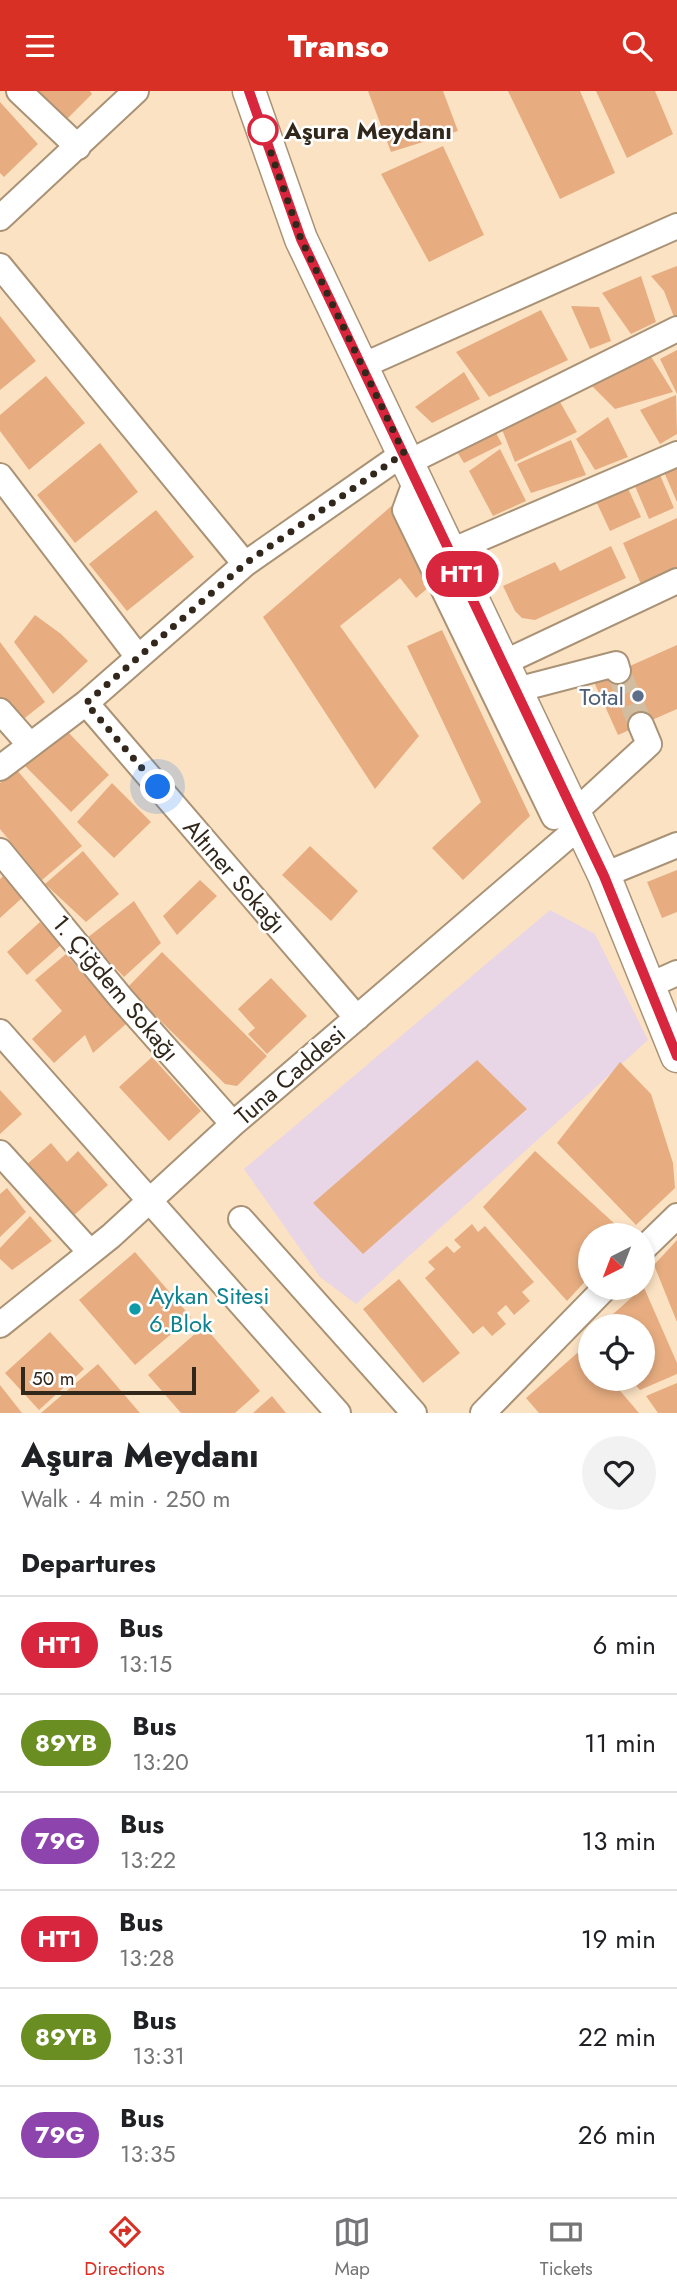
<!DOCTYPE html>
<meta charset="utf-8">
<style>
body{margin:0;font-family:Jost,sans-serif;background:#f2f2f2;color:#202124;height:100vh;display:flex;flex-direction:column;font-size:26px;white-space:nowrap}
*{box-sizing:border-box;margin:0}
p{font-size:23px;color:#757577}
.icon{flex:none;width:38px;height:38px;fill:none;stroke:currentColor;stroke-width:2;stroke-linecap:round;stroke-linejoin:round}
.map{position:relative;height:1322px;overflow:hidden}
.sheet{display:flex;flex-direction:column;background:#fff;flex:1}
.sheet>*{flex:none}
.badge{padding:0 14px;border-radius:23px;font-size:24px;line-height:46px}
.needle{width:46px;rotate:222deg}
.buttons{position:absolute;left:578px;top:1132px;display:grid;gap:14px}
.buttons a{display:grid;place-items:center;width:77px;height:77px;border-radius:50%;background:#fff;box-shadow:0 4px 10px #0003;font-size:35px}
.scale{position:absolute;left:21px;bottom:18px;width:175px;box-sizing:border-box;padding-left:7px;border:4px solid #31271b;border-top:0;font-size:19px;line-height:24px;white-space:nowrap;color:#31271b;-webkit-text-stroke:5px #fff;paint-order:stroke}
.you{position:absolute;width:35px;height:35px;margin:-18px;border:5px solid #fff;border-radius:50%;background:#1a73e8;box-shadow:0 0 0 10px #1a73e833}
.map>.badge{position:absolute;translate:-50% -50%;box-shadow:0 0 0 4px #fff}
h2{padding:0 21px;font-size:26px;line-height:63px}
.round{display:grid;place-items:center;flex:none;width:74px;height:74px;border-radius:37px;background:#f2f2f2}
.overview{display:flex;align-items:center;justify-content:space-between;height:119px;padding:0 21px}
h1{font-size:33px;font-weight:800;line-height:52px}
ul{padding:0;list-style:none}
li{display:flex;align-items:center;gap:21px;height:98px;padding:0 21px;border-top:2px solid #e0e0e0}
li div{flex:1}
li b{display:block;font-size:26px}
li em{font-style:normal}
li .badge{min-width:77px;font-weight:700;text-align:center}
header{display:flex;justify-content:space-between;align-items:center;height:91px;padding:0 21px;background:#d93025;color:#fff;font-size:32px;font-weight:800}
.dock{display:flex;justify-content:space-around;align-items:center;height:98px;border-top:2px solid #e0e0e0;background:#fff;font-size:19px;color:#757577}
.dock a{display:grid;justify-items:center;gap:4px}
.dock .selected{color:#d93025}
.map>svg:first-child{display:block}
</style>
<header><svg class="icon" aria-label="menu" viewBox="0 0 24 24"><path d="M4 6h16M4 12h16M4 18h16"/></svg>Transo<svg class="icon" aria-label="search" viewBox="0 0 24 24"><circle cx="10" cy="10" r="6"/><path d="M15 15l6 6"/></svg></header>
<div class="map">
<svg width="677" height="1322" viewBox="0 0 677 1322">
<rect width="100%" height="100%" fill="#fbe2c3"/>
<path fill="#e8d6e6" d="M550,819L595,843L648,949L356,1213L320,1186L244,1078Z"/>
<path fill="#e7ad81" d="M38,0H90L92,3L62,33L36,2Z
M368,0H443L458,40L391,61Z
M508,0H580L615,82L560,108Z
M596,0H655L673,43L627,67Z
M0,11L38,53L4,86L0,82Z
M443,55L484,144L429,171L381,83Z
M677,175V225L674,226L664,200L651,185Z
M641,185L656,231L631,243L602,202Z
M571,215L599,216L611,250L590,258Z
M541,219L568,269L489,306L456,261Z
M0,225L36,270L0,299Z
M677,259V303L660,268Z
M650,264L673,301L615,318L590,293Z
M464,281L480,308L432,332L415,316Z
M46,285L85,332L29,379L0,340V324Z
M556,304L577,341L515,371L499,331Z
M676,304L677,343L660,353L640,319Z
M608,326L628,366L595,379L576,348Z
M490,331L502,353L464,372L454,356Z
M571,349L586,384L531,402L517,373Z
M100,352L138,401L75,452L37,404Z
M500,358L526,410L493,425L469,380Z
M677,375V411L664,381Z
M660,384L674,417L649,428L635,395Z
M626,393L641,426L610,440L595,408Z
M395,412L435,491L416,507L400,487L340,535L419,645L375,698L263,526Z
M156,419L194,466L127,520L89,473Z
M677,427V476L641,493L623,452Z
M611,455L626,487L535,529L522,527L515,520L503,495L555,471L560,480Z
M35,524L61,543L88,570L53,603L14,551Z
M442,539L530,725L463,789L432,757L481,711L407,555Z
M0,551L45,611L21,630L0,606Z
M677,554V618L618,644L594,591Z
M67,640L109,684L71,721L25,675Z
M16,678L82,755L42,789L0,738V692Z
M112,692L151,731L114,767L77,731Z
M310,755L358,800L331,830L282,784Z
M83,760L119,803L86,831L45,793Z
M677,779V821L662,827L647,791Z
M3,785L22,807L0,827V788Z
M200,789L217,805L177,844L163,825Z
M134,810L161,852L124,886L87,847Z
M40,831L61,854L27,884L7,861Z
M162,861L267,965L237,995L225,993L127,897Z
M66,863L126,933L93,962L85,944L54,972L32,948L62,920L35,889Z
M271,887L307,925L267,963L248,943L255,937L238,918Z
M152,966L201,1020L169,1050L119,996Z
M477,969L527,1018L363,1163L313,1112Z
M620,971L651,1003L673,1072L675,1097L636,1134L557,1052Z
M0,999L22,1023L0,1043Z
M51,1052L67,1071L78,1060L108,1094L72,1126L25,1075Z
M535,1060L627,1144H590V1185L567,1210L483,1116Z
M7,1097L26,1121L0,1146V1103Z
M30,1125L52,1150L12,1179L0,1168V1157Z
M472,1133L478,1141L485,1135L534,1191L522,1201L530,1210L514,1224L506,1214L497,1222L506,1233L492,1245L483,1235L473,1243L425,1187L435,1178L428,1171L447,1155L454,1162L461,1156L454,1149Z
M677,1149V1231L654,1174Z
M135,1161L191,1226L135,1274L79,1209Z
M399,1188L460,1262L423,1292L363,1218Z
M642,1192L677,1272V1283L640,1299L630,1288H642V1236H610L611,1225L642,1197Z
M204,1235L260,1300L235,1322H181L148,1284Z
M50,1241L84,1278L39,1319L5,1282Z
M583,1257L590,1265V1288H610L639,1322H539L526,1307Z
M98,1273L140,1322H41Z
M677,1292V1322H658L646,1305Z
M0,1294L22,1322H0Z
M272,1305L286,1322H253Z"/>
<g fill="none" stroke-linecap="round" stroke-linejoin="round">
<path stroke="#d3bda1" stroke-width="24" stroke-dasharray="24 12" stroke-linecap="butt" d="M618,580L641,634"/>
<defs>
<path id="minor" d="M19,0L78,56
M0,127L136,0
M0,175L245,473
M362,275L677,135
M407,372L677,238
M0,385L138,566
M416,389L405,419L554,726L574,722L649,653L641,634
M451,460L677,363
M503,572L677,490
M516,599L616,573L618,580
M86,612L357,927
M0,620L30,654
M0,677L86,612L245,473L404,362
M0,760L121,907L233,1033
M604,784L677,754
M648,895L677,882
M0,941L338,1322
M0,1062L90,1161
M241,1128L414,1322
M642,1159L677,1125
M0,1234L111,1145L233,1033L580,735
M483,1322L605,1197"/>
<path id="major" d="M249,0L301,148L604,784L677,965"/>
</defs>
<use href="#minor" stroke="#a99275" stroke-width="28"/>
<use href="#major" stroke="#a99275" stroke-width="35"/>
<use href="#minor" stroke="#fff" stroke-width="24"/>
<use href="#major" stroke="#fff" stroke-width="32"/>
</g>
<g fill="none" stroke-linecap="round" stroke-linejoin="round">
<defs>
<path id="line" d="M249,0L301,148L604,785L677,965"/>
</defs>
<use href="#line" stroke="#fff" stroke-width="16"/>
<use href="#line" stroke="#d7263d" stroke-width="10"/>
<path stroke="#31271b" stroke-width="7" stroke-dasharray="0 12.6" d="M158,696L86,612L246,472L404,362L301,148L263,39"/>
</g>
<circle fill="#fff" stroke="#d7263d" stroke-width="3.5" cx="263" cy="39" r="14"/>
<circle fill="#5c6f8a" stroke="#fff" stroke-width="2.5" cx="638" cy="605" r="7"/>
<circle fill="#0f9aa8" stroke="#fff" stroke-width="2.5" cx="135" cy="1218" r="7"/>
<g text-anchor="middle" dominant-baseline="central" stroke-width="5" stroke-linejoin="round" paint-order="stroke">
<g font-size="24" font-weight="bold" fill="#31271b" stroke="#fff" text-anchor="start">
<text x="284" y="39">Aşura Meydanı</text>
</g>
<g font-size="24" fill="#4e5e75" stroke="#fff" text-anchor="end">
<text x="624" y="605">Total</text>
</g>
<g font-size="24" fill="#31271b" stroke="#fff">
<text transform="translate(235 785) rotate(49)">Altıner Sokağı</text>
<text transform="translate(116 897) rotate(50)">1. Çiğdem Sokağı</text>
<text transform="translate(290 984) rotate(-41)">Tuna Caddesi</text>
</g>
<g font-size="24" fill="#0d838f" stroke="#fff" text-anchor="start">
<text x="149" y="1204">Aykan Sitesi<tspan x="149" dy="28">6.Blok</tspan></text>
</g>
</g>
</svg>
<div class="buttons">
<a><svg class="needle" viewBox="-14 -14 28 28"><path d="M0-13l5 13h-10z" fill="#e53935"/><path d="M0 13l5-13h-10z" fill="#757577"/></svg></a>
<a><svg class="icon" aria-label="locate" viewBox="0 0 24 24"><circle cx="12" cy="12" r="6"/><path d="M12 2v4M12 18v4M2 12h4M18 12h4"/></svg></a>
</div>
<div class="scale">50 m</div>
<div class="you" style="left:158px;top:696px"></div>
<b class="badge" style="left:462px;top:483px;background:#d7263d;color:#fff">HT1</b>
</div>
<section class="sheet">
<div class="overview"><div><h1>Aşura Meydanı</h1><p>Walk · 4 min · 250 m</p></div><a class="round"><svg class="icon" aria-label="heart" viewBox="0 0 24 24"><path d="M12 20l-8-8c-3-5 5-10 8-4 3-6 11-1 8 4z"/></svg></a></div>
<h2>Departures</h2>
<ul>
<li><span class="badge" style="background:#d7263d;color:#fff">HT1</span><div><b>Bus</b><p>13:15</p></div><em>6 min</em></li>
<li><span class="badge" style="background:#6b8e23;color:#fff">89YB</span><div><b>Bus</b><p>13:20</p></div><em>11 min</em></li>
<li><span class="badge" style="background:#8e44ad;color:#fff">79G</span><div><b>Bus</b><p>13:22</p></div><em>13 min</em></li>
<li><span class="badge" style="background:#d7263d;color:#fff">HT1</span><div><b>Bus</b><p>13:28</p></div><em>19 min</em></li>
<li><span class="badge" style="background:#6b8e23;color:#fff">89YB</span><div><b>Bus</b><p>13:31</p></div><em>22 min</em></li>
<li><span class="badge" style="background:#8e44ad;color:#fff">79G</span><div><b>Bus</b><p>13:35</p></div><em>26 min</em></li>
</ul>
</section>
<nav class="dock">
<a class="selected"><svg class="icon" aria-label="directions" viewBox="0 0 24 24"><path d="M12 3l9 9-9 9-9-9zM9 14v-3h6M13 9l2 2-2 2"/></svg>Directions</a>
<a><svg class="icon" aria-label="map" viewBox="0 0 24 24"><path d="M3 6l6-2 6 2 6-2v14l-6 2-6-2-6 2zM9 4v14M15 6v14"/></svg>Map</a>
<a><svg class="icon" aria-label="tickets" viewBox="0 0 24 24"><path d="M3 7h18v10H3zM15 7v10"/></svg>Tickets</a>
</nav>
